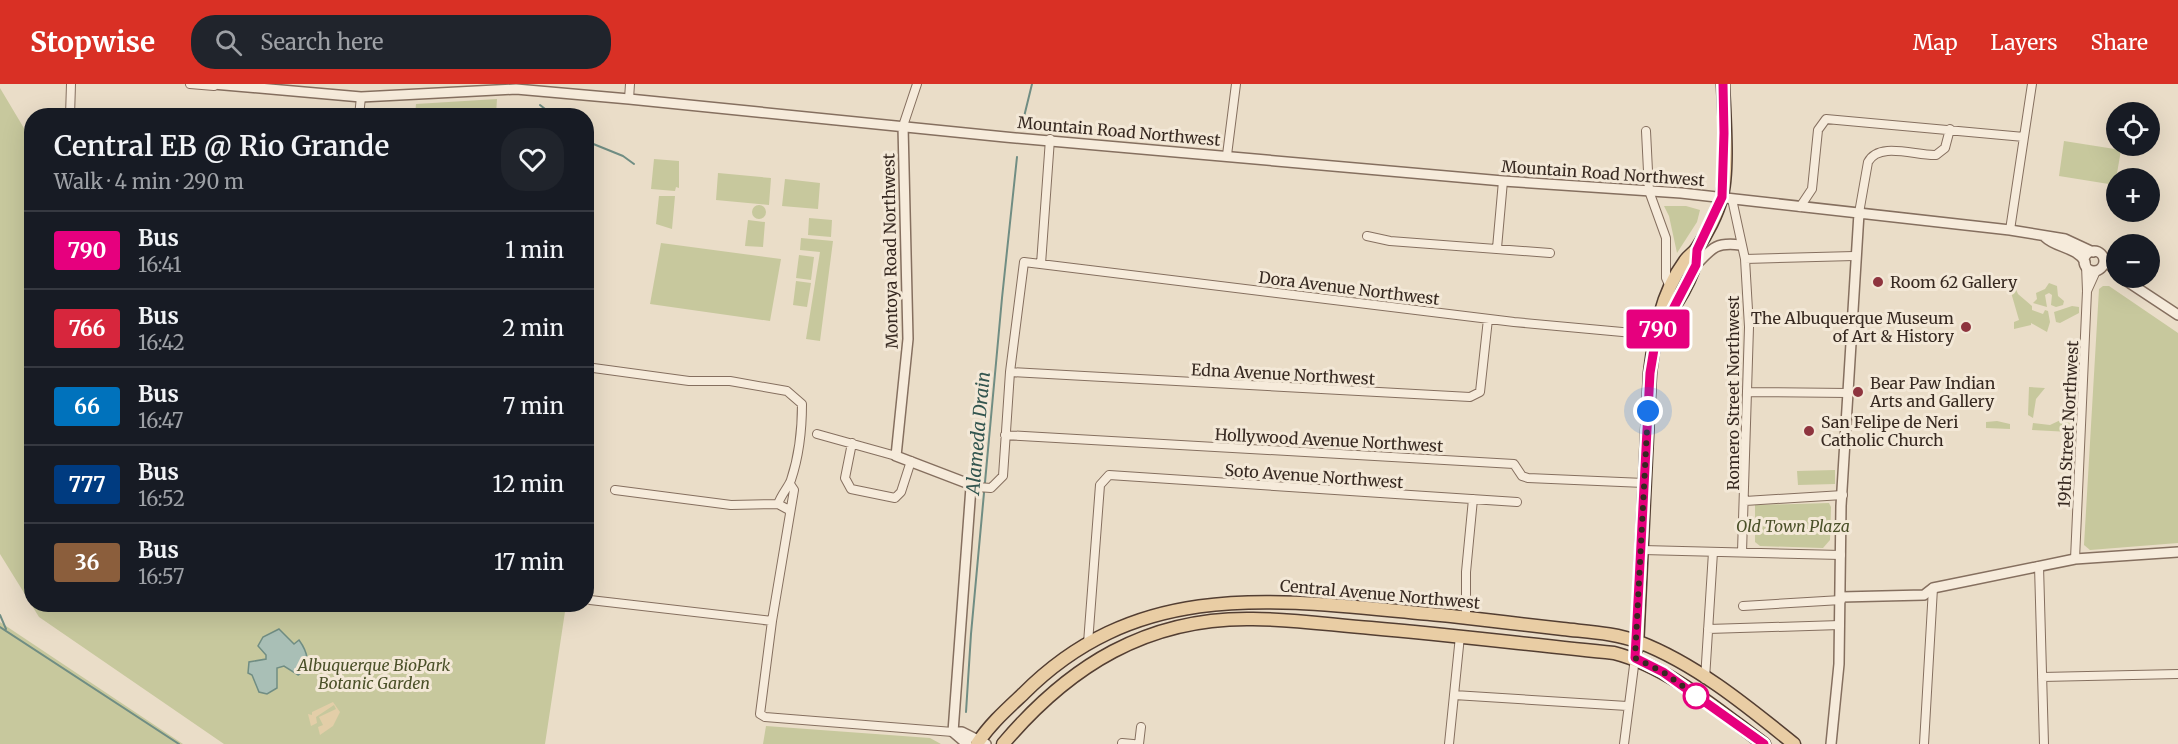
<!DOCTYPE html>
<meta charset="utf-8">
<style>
body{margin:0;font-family:Merriweather,serif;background:#20242c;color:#f1f3f6;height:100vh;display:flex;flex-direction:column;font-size:22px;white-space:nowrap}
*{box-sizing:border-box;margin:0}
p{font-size:20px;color:#9ea1a6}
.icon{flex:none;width:33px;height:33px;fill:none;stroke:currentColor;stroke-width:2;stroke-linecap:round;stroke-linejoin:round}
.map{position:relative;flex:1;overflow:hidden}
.panel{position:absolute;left:24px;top:24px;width:570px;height:504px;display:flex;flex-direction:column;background:#171b24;border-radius:24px;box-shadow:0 6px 24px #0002}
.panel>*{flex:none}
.badge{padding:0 12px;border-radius:4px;font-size:21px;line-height:39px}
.fabs{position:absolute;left:2106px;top:18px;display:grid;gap:12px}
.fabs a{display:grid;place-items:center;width:54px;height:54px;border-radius:50%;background:#171b24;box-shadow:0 6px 24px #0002;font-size:30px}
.you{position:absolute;width:30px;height:30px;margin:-15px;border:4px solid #fff;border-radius:50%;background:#1a73e8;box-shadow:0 0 0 9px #1a73e833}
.map>.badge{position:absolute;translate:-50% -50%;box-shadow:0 0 0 3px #fff}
.round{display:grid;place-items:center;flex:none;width:63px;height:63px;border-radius:24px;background:#20242c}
.head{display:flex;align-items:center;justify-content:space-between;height:102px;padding:0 30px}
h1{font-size:28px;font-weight:600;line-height:45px}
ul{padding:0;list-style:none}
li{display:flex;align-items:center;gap:18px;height:78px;padding:0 30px;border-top:2px solid #363941}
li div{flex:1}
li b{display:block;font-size:22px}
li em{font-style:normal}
li .badge{min-width:66px;font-weight:700;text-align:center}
header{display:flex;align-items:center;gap:36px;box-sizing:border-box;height:84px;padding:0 30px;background:#d93025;color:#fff}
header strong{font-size:28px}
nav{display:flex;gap:33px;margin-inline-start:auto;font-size:21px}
.search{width:420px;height:54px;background:#20242c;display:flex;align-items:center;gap:15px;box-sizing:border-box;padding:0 21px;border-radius:24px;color:#9ea1a6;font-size:22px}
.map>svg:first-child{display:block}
</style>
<header>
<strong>Stopwise</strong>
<div class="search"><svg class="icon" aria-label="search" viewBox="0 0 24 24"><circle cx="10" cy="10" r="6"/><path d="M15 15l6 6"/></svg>Search here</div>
<nav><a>Map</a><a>Layers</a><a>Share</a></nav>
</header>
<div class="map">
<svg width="2178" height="660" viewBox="0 0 2178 660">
<rect width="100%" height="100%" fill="#eaddc8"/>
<path fill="#c7c89d" d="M0,4L31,56L32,520L566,521L545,660H224L39,533L0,470Z
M497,15L496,31H415L416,20Z
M2064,57L2121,66L2115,101L2059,92Z
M654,75L679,77V104L676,103L675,107L651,105Z
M718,89L771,94L769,121L716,116Z
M785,95L820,99L818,125L782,122Z
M659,112H675L672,145L656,140Z
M752 128a7 7 0 1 1 14 0a7 7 0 1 1-14 0Z
M1664,122H1686L1700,126L1697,138L1677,169L1669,132Z
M809,134L832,136L831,153L808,151Z
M748,136L765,138L763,163L745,162Z
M801,154L833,157L820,257L806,255L820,168L800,166Z
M661,159L781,175L770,237L650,220Z
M799,171L814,173L811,196L796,194Z
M2012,196L2018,210L2032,222V226L2043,230L2045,226L2048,227L2050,238L2047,248L2031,239V241L2014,245V238L2019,236L2008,198Z
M796,197L811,199L807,223L793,221Z
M2049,199L2057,202L2058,212L2064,217L2063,221L2056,223L2051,221L2052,211L2049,209L2045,211L2047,223L2033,219L2037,215L2036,209L2045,205Z
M2103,202H2109L2178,249V459L2090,466L2084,461L2099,205Z
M2072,222L2079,223V229L2060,239L2056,238L2054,228Z
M2029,303L2045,304L2036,315L2033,334L2028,331Z
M2069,332L2070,348L2032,346L2033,339L2050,341Z
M1997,337L2010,340V345L1986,344V338Z
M1835,386V400L1798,401L1797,387Z
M1829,419L1831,423L1830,456L1823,464L1760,462L1755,458V421Z
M0,538L183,660H0Z
M766,642L930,654L941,660H763Z"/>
<path fill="#e3cea8" d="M333,618L340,628L333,642L320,651L318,643L323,641L319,633L336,625L334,621L316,633L317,639L311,642L308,630L312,631V628Z"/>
<path fill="#a9bfb6" stroke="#708d83" stroke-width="1.5" d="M279,545L294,560L299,556C307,567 313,583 298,591L284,582L277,584V604L267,610L259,608L252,591L248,589L249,578L266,575V571L258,562L263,553Z"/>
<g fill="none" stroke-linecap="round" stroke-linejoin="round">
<path stroke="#708d83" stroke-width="2" d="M540,21L554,32
M1022,41L1032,0
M586,57L623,72L634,80
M0,531L6,545
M0,543L179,660
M966,628L971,550L1002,214L1017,73"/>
<defs>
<path id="minor" d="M190,0L214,2
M629,15L630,0
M70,32L71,0
M359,32L361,13
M903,42L917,0
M1646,47L1649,107L1666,154V194L1670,203
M1227,71L1236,0
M1732,115L1745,175L1749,243L1742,468
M1800,123L1812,105L1818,46L1826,35L2024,53
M1859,129L1868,78C1879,57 1916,72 1936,71L1945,64L1950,45
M2010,146L2032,0
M1367,152L1390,157L1550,169
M1497,164L1503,97
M1745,175L1854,172
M1041,180L1050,55
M2087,207L2096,187
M586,283L689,297H730L787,307L802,320C802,345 799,372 791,396C789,402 781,411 778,420
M1010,288L1470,313L1480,308L1488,235
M1748,308L1848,309
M817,350L896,372
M1005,351L1514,380L1522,392L1528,394L1644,399
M852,359L845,394L851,405L895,414L901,408L911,377
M790,400L794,406L772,537L760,630L765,633L953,648
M977,403L991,404L1003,392L1010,288L1024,178L1514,238L1655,251
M615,406L731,421L778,420L789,426
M1745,417L1843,411
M1643,466L1841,471
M2075,475L2087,207L2086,181
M2039,482L2044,660
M590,516L772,537
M1743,522L1841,516
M1466,534V488L1473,415
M1708,545L1840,541
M1088,559L1100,401L1109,391L1517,418
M2042,593L2178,590
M1705,595L1713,468
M1454,611L1627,622
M1122,659L1133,660
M1139,660L1141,643
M1449,660L1460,552
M1624,660L1635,574
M1924,660L1933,504"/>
<path id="tertiary" d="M213,0L361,13L516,5L629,15L1005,53L1503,97L1681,109L2010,146L2065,155L2093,168
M903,42L908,255L896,372L977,403
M2045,153C2056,164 2077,163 2085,178
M2084 177a10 10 0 1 1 20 0a10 10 0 1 1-20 0Z
M2104,175L2116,187
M1696,181C1712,164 1716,158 1740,161
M2122,194L2178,231
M1841,513L1924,511L1933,504L2075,475L2178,468
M953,648L971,403
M953,648H962L986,660
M953,648L967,660
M1831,660L1839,580L1841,422L1859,129"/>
<path id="primary" d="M1657,246C1674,224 1696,193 1697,166
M1637,564L1650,289C1655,249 1660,211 1685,177C1688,172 1694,169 1697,164C1707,150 1717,130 1721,115C1729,89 1724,28 1723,0
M977,660C989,641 1007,625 1023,610C1146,486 1295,519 1451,532C1488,536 1526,541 1563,545C1589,548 1615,549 1639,558C1696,580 1747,622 1794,660
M1003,660C1069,582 1147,533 1253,535C1292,535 1332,541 1371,544C1452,551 1533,561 1614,569C1669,583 1719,627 1764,660"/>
</defs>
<use href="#minor" stroke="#856f5f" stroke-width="10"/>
<use href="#tertiary" stroke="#856f5f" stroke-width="12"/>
<use href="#primary" stroke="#533e32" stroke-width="15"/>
<use href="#minor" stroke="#f6ebdb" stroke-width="8"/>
<use href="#tertiary" stroke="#f6ebdb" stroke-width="9"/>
<use href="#primary" stroke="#e9cda4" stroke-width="12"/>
</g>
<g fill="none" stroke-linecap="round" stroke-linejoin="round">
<defs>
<path id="line" d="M1723,0L1724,49L1722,113L1697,166L1696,181L1671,229L1657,247L1650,289L1635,574L1663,588L1764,660"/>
</defs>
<use href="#line" stroke="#fff" stroke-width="14"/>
<use href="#line" stroke="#e6007e" stroke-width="9"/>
<path stroke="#372921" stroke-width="6" stroke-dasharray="0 10.8" d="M1648,327L1635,574L1663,588L1702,616L1696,612"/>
</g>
<g fill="#8e343e" stroke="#f3e8d7" stroke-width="2">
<circle cx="1878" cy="198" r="6"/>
<circle cx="1966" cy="243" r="6"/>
<circle cx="1858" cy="308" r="6"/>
<circle cx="1809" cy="347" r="6"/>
</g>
<circle fill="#fff" stroke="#e6007e" stroke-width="3" cx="1696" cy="612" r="12"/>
<g text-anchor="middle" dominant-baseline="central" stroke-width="6" stroke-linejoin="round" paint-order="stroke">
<g font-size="16" fill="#372921" stroke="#f3e8d7">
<text transform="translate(1119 47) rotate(5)">Mountain Road Northwest</text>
<text transform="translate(1603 89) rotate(4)">Mountain Road Northwest</text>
<text transform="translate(890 167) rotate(-91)">Montoya Road Northwest</text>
<text transform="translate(1349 204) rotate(7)">Dora Avenue Northwest</text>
<text transform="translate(1283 290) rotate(3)">Edna Avenue Northwest</text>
<text transform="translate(1733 309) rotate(-90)">Romero Street Northwest</text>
<text transform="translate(2068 340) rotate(-87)">19th Street Northwest</text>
<text transform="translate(1329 356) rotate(3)">Hollywood Avenue Northwest</text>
<text transform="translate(1314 392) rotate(4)">Soto Avenue Northwest</text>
<text transform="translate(1380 510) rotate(5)">Central Avenue Northwest</text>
</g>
<g font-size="16" fill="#372921" stroke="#f3e8d7" text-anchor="start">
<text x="1890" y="198">Room 62 Gallery</text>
<text x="1954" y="234" text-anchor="end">The Albuquerque Museum<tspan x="1954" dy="18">of Art &amp; History</tspan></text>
<text x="1870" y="299">Bear Paw Indian<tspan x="1870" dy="18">Arts and Gallery</tspan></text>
<text x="1821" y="338">San Felipe de Neri<tspan x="1821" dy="18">Catholic Church</tspan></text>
</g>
<g font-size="16" font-style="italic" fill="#4b5129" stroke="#f3e8d7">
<text x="1793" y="442">Old Town Plaza</text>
<text x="374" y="581">Albuquerque BioPark<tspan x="374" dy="18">Botanic Garden</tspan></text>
</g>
<g font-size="18" font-style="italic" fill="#32554f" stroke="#f3e8d7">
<text transform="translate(978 349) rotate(-85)">Alameda Drain</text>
</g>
</g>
</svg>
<div class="fabs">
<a><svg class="icon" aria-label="locate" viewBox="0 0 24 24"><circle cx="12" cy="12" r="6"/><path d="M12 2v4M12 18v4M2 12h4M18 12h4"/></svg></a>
<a>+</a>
<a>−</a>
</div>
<div class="you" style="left:1648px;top:327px"></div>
<b class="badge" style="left:1658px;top:245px;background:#e6007e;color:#fff">790</b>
<section class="panel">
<div class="head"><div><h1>Central EB @ Rio Grande</h1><p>Walk · 4 min · 290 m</p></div><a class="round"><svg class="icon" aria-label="heart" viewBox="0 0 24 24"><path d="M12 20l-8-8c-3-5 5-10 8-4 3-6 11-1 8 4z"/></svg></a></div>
<ul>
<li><span class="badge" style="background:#e6007e;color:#fff">790</span><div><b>Bus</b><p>16:41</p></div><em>1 min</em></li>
<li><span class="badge" style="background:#d7263d;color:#fff">766</span><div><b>Bus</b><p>16:42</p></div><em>2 min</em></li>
<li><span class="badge" style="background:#0072bc;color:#fff">66</span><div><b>Bus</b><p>16:47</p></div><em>7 min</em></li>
<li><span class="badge" style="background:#003b80;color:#fff">777</span><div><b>Bus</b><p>16:52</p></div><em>12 min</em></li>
<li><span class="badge" style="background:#8b5e3c;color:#fff">36</span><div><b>Bus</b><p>16:57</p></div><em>17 min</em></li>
</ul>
</section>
</div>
